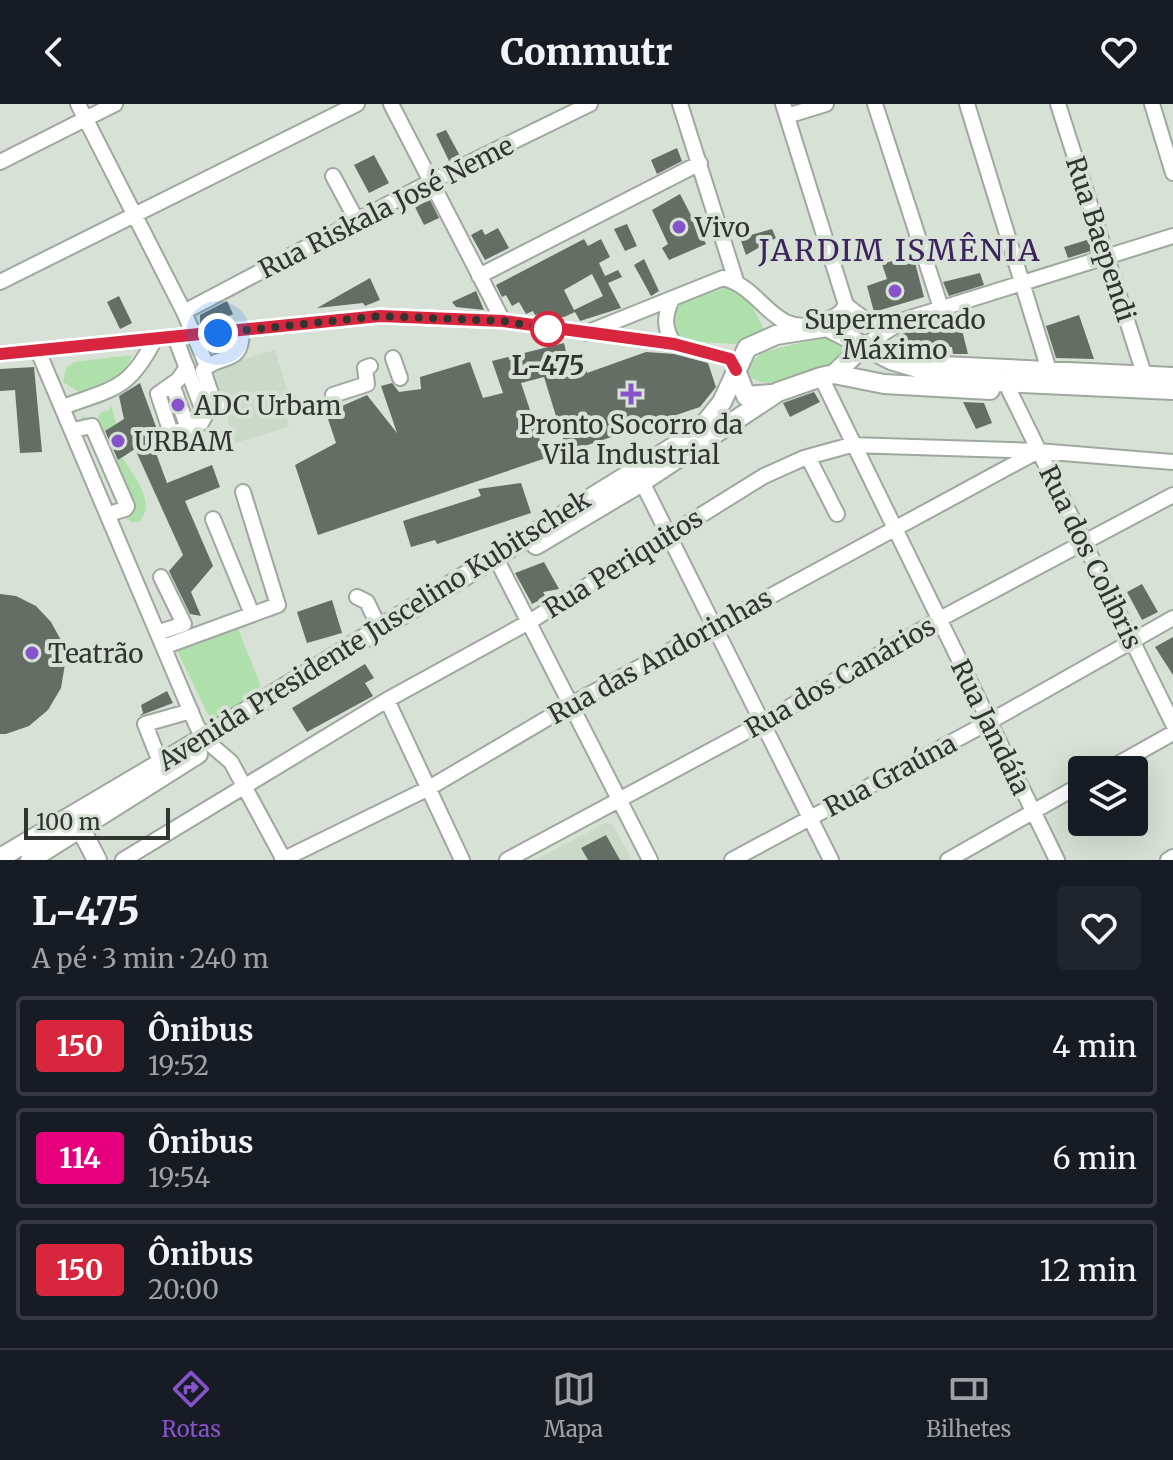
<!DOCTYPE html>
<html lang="pt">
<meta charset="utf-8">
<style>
body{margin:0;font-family:Merriweather,serif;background:#20242c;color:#f1f3f6;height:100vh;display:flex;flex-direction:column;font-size:30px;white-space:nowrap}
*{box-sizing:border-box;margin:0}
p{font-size:26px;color:#9ea1a6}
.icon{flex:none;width:44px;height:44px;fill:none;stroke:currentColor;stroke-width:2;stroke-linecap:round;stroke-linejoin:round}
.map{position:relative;height:756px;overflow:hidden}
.details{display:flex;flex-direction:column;background:#171b24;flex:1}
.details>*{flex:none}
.badge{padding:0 16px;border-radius:6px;font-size:28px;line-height:52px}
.buttons{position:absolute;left:1068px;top:652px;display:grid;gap:16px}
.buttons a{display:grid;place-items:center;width:80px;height:80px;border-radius:8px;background:#171b24;box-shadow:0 8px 32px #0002;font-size:40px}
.scale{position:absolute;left:24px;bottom:20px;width:146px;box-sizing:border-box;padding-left:8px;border:4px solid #313530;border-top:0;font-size:22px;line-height:28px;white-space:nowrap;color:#313530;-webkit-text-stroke:6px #d7e1d6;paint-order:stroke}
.you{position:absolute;width:40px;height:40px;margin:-20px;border:6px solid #fff;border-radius:50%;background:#1a73e8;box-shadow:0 0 0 12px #1a73e833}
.map>.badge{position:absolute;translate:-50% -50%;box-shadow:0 0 0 4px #fff}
.round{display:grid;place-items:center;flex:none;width:84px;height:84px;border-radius:8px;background:#20242c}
.summary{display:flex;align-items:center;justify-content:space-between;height:136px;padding:0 32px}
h1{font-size:38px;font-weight:800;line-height:60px}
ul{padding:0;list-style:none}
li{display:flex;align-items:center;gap:24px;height:100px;margin:0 16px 12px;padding:0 16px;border:4px solid #363941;border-radius:8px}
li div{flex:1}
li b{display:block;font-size:30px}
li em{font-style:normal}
li .badge{min-width:88px;font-weight:700;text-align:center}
header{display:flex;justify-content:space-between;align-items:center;height:104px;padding:0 32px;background:#171b24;font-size:36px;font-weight:800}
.dock{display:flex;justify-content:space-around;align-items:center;height:112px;border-top:2px solid #363941;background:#171b24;font-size:22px;color:#9ea1a6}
.dock a{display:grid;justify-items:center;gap:4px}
.dock .selected{color:#8653cb}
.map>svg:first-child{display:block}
</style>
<header><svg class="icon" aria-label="back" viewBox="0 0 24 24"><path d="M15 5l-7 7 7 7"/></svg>Commutr<svg class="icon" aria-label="heart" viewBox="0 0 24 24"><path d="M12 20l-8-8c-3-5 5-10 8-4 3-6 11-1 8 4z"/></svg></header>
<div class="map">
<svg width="1173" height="756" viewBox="0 0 1173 756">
<rect width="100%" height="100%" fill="#d7e1d6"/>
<path fill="#cad9c8" d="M275,246L288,289L279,291L289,323L235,339L225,308L234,305L230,291L216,295L208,266Z
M607,718L613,721L632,756H535Z"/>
<path fill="#afe0ab" d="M730,182L750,198L766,229L735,240L678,237L668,218L681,199Z
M820,234H834L843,245C841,249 841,253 838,257C825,274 751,293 744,264L763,248Z
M132,251L123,274L81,289L63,278L66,264L74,258Z
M111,301L117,322L101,328L113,358L123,354C134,373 157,398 139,418H131L120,410L81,312L97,316L101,308L108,307Z
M236,520L261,582L212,619L176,544Z"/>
<path fill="#656e64" d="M446,26L460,52L449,57L436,30Z
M677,44L682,57L657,70L651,56Z
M374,51L389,79L369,89L354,61Z
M680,90L706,140L669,156L662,144L668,140L652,106Z
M430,96L439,114L424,121L415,103Z
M627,120L637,142L625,147L614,125Z
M498,124L509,144L485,156L471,131L482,125L485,131Z
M772,125L776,134L746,151L740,134Z
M584,135L588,142L601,135L610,153L599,159L605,172L618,166L622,173L608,179L621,204L580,217L574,206L603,192L592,170L564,186L575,208L564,213L554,214L552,208L535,211L533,207L526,210L519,198L512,202L506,191L502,193L496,181Z
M1090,135L1094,146L1068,154L1064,143Z
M913,151L924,193L874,208L867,182L887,175L882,160Z
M644,155L659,187L651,192L634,161Z
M980,169L984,181L949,192L943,178Z
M370,174L380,196L365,202L363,199L317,204Z
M476,187L484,206L456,203L452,198Z
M119,192L132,219L120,225L107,198Z
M227,197L233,210L223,215L224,218L200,220V211Z
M958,210L968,250H953L952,243H898L897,232Z
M1079,211L1094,255L1056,254L1046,222Z
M564,239L570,264L585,260L587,269L646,248L674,250L708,259L716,283L700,303L567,348L544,273L521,279L546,354L318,431L295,361L336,339L326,309L367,291L397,329L381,282L392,279L399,288L421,285L420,273L470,258L483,294L503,289L492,257Z
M34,263L42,348L20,349L15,286L0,287V265Z
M140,279L162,339L153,341L167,379L212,361L220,383L185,397L213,462L191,488L201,512L190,510L169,467L183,451L135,345L118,356L105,327L124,315L119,292Z
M814,288L820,298L790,313L783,299Z
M963,298L984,299L992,319L976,325Z
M521,379L531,409L437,440L435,436L411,443L403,417L481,392L478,385Z
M544,458L559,485L543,488L546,493L532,500L515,469Z
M1142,480L1158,508L1142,516L1127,488Z
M0,490L16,492L36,502L51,518L62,538L65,560L61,584L48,606L29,622L6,630H0Z
M332,496L342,529L307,539L297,508Z
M1173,533V571L1155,543Z
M365,560L374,574L365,579L373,592L307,628L292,604Z
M167,587L173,599L139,612L143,609L141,601Z
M606,731L620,756H588L581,744Z"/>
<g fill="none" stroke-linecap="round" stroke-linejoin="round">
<defs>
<path id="minor" d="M78,0L184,208L207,262
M391,0L503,217
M680,0L736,177
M783,0L846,201C864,216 873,223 896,218
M875,0L942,207
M967,0L1048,263
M1058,0L1144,270
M1152,0L1173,69
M787,12L826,0
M0,58L115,0
M333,72L357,117
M479,172L700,59
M0,178L357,0
M671,197C664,214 664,224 674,240
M184,208L430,78L590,0
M586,229L723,174C764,184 773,236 821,218C832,214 840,212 846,201
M175,233L205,312L201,319L177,328L170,326L158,290L178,276L187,263
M865,241L904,216L1173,132
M38,247L196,620L203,634L231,658L284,756
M0,250L380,212L503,217L674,240L730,255L736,266
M393,254L400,274
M922,259L1173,271
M821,273L1057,756
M172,280L188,324
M1009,286L1173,620
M333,291L367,280L365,264L370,262
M225,301H215L203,266C222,248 242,263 242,226
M63,303C114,284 129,286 155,235
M73,326L92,322L127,402L125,405L109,410
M808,353L837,410
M642,378L831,756
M213,415L252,510
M500,462L650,756
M357,493L367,498L379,523
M160,528L184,520L161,473
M166,542L278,501L243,388
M387,596L462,756
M160,658L145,620L191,607
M1107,666L1173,629
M123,756L387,596L529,518L764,372L804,354L851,341L1038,347L1173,358
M282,756L429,684L570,601L1038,347
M507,756L764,618L938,516L1173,391
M732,756L989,618L1173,514
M948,756L1082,680
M1168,756L1173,753"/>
<path id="major" d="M736,266L746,292L771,290
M834,270L865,241
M536,441L642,378L778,288L821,273L834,270L884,280L990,286
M76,716L97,756
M0,754L203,634L699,327L722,298L747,244L776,231L827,223L891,256L928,267L997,278L1173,286
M30,756L198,650"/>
</defs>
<use href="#minor" stroke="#9fa89e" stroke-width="18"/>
<use href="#major" stroke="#9fa89e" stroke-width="22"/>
<use href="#minor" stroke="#fff" stroke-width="14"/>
<use href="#major" stroke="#fff" stroke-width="18"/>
</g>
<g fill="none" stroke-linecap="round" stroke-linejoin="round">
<defs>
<path id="line" d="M0,250L380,212L503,217L674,240L730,255L736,266"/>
</defs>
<use href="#line" stroke="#fff" stroke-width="18"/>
<use href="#line" stroke="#d7263d" stroke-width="12"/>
<path stroke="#313530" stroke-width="8" stroke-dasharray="0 14.4" d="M218,229L380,212L503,217L556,226L548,225"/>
</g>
<g fill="#8653cb" stroke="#d7e1d6" stroke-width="3">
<circle cx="679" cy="123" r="8"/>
<circle cx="895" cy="187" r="8"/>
<path d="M627 278h8v8h8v8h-8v8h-8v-8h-8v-8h8z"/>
<circle cx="178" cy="301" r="8"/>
<circle cx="118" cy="337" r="8"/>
<circle cx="32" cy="549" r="8"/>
</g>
<circle fill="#fff" stroke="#d7263d" stroke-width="4" cx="548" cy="225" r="16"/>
<g text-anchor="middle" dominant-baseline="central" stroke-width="8" stroke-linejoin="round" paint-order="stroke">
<g font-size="26" fill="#313530" stroke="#d7e1d6">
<text transform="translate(386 103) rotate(-27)">Rua Riskala José Neme</text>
<text transform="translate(1101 135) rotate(72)">Rua Baependi</text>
<text transform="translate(1091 453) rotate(64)">Rua dos Colibris</text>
<text transform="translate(623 459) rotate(-32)">Rua Periquitos</text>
<text transform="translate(374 526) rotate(-32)">Avenida Presidente Juscelino Kubitschek</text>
<text transform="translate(660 552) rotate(-29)">Rua das Andorinhas</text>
<text transform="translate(840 573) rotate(-30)">Rua dos Canários</text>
<text transform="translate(991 623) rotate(64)">Rua Jandáia</text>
<text transform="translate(890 671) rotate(-28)">Rua Graúna</text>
</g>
<g font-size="26" fill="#313530" stroke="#d7e1d6" text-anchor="start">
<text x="695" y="123">Vivo</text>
<text x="895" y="215" text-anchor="middle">Supermercado<tspan x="895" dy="30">Máximo</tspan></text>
<text x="194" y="301">ADC Urbam</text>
<text x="631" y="320" text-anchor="middle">Pronto Socorro da<tspan x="631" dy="30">Vila Industrial</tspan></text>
<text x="134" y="337">URBAM</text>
<text x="48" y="549">Teatrão</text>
</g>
<g font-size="26" font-weight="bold" fill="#313530" stroke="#d7e1d6">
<text x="548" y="261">L-475</text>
</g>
<g font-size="30" letter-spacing="2" fill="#3d245e" stroke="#d7e1d6">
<text x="900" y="146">JARDIM ISMÊNIA</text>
</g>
</g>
</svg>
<div class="buttons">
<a><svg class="icon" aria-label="layers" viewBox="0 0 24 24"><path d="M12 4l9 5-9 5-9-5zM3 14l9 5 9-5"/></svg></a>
</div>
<div class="scale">100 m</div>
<div class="you" style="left:218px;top:229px"></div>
</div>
<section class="details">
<div class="summary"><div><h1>L-475</h1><p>A pé · 3 min · 240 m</p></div><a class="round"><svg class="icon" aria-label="heart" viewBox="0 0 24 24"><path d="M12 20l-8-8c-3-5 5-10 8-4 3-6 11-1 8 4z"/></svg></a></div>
<ul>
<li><span class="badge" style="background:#d7263d;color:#fff">150</span><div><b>Ônibus</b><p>19:52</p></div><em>4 min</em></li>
<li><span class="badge" style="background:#e6007e;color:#fff">114</span><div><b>Ônibus</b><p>19:54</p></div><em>6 min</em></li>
<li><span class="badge" style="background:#d7263d;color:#fff">150</span><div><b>Ônibus</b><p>20:00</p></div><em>12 min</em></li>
</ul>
</section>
<nav class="dock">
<a class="selected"><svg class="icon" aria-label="directions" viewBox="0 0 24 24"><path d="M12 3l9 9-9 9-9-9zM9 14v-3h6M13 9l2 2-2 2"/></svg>Rotas</a>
<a><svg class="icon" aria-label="map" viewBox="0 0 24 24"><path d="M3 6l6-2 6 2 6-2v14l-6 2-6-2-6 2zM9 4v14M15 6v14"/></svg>Mapa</a>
<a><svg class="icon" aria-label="tickets" viewBox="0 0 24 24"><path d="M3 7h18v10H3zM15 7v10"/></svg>Bilhetes</a>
</nav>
